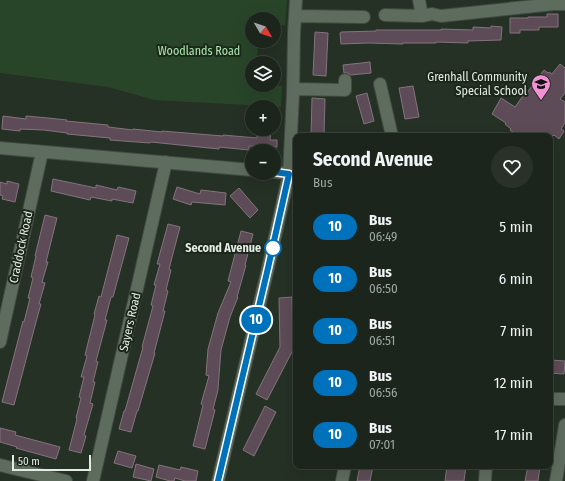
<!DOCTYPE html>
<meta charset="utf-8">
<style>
body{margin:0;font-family:"Fira Sans Condensed",sans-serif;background:#293129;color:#f1f3f6;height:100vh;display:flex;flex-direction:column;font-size:15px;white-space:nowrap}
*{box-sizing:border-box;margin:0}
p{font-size:13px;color:#a0a5a3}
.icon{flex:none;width:22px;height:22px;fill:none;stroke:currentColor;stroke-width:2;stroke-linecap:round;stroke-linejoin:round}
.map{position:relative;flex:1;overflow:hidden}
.sheet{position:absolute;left:293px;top:133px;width:260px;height:336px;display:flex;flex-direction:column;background:#1c251c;border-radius:8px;box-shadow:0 4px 16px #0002,0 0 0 1px #3a423b}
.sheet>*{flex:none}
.badge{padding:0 8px;border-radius:13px;font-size:14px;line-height:26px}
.needle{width:26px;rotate:129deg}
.tools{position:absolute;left:245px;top:12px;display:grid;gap:8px}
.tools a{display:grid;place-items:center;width:36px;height:36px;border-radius:50%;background:#1c251c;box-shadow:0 4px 16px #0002,0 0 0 1px #3a423b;font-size:20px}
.scale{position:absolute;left:12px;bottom:10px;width:79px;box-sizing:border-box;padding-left:4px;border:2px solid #e3ebe3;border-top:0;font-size:11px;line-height:14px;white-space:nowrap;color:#e3ebe3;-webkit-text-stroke:3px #1b271b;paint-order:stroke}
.map>.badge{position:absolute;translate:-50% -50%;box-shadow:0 0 0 2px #fff}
.round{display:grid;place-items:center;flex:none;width:42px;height:42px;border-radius:21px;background:#293129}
.headline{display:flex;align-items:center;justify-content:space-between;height:68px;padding:0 20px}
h1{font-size:19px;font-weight:700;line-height:30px}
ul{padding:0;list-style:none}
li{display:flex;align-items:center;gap:12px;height:52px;padding:0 20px}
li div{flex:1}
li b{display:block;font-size:15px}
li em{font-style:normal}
li .badge{min-width:44px;font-weight:700;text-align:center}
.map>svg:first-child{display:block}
</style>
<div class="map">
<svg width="565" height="481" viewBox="0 0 565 481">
<rect width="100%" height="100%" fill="#253125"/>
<path fill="#284529" d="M0,0H287L285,25H274V19H252V41H258L257,63H252V85L282,86L281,107L154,100L108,87L0,73Z"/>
<path fill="#5d4c57" stroke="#84737d" d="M547,14H558V27H539V30H520V33H510V18H528V17H547Z
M491,26L502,27L501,40L468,41V43L436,42V43H403V44L368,43L341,44L340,33H341V32L376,31V30H441V29L473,30V27L491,28Z
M315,32L328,33L326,76L313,75Z
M370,62L371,73L350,75L348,73H344L343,65Z
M560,64L565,68V93L560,99L565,102V123L561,129L564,131L559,139L554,135L553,136H518L510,130L511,129L505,124L506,123L492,114L501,98L515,107L525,93L526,94L544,70L548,73L549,72L552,74Z
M413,86L419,117L405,119L399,88Z
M367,93L374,121L364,124L356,96Z
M312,98L325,99L324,136H311Z
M3,116L26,119V116L48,118L67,120L66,121L108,125V127L133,130V129L162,132V131L223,136V135L257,138L258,129H271L270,140H277V147L249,146V150L219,147V149L151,142L150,143L110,140V138L67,134V133L44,130L20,129V131L2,129Z
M53,179L96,188V185L117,190L118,187L136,191L133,203L112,199V201L91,197L90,200L51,191Z
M7,181L19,184L15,202L2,199L3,196L0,195V182L7,184Z
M177,187L200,194L201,190L226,193L225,205L192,202L191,205L173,199Z
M239,188L258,210L250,218L230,196Z
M45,215L57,218L46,262H48L42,282L45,283L39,304H41L36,322L14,405L2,402L23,321L24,322L30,298H28L33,278L31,277L36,256H35Z
M168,224L180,227L169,269L171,270L166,290L168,291L163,311H165L154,353H155L138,411H137L131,432L119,429L124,411H125L143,347H142L153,306L151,305L156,285H154L160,264H157Z
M241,231L253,234L245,265H246L237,297H238L230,317L221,350L218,389V390L213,409L215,410L205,449L193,446L203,405L201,404L209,376L206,375L208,349L218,313L231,282L228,281Z
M117,235L129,238L113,297H111L105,320H107L96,361L98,362L93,382H95L90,403L93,404L84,435L86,436L81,453L69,450L77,419L76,418L81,398L79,397L84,377H81L87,356L85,355L95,315L94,314L99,296L101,297Z
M292,297L293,350L267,400L256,394L280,347L279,298Z
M550,360L565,361L564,374L550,373Z
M265,406L276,412L254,456L243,450Z
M0,428L16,432L15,435L60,447L56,459L16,448L17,447L0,442Z
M118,451L136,456L132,468L114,463Z
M136,464L154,469L151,481L133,477Z
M159,465L180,470L181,467L198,471L196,481H185L175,478L174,481H170L156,477Z
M360,466H373L370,481H357Z
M447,466H466L464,481H445Z
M528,466H540L538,481H525Z"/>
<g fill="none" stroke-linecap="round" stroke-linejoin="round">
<defs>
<path id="street" d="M419,0L422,16L432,14L441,16L554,4H565
M385,15L422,16
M295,16L364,17
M380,84L392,136
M293,89L345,90V80
M0,148L252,170
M274,172L296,174
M0,342L42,152
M550,399H565
M0,465L66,481
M93,481L166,162
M218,481L268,268L289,174L293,94L294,33L296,0
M342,481L345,466
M485,481L486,466
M556,481L565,425"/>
</defs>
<use href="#street" stroke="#414b41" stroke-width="14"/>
<use href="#street" stroke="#5e6c5e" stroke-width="12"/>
</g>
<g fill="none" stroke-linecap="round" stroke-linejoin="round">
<defs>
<path id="line" d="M218,481L268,268L289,174L274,172"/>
</defs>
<use href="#line" stroke="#fff" stroke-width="9"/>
<use href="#line" stroke="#0072bc" stroke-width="6"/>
</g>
<defs>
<symbol id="school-pin" viewBox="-11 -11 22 30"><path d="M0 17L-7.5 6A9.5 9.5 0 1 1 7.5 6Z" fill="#f491d4" stroke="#1b271b"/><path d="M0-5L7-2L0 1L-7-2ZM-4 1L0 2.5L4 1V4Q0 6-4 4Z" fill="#111"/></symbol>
</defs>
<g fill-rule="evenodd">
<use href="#school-pin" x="530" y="73" width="22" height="30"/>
</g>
<circle fill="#fff" stroke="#0072bc" stroke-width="2" cx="273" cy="248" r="8"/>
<g text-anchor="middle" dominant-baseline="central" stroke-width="4" stroke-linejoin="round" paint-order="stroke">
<g font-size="12" fill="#aae7ab" stroke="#1b271b">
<text x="199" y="51">Woodlands Road</text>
</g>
<g font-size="12" fill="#e3ebe3" stroke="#1b271b" text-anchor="end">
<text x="527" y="77">Grenhall Community<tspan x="527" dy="14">Special School</tspan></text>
</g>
<g font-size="12" fill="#e3ebe3" stroke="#1b271b">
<text transform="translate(21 247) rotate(-78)">Craddock Road</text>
<text transform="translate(130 322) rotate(-77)">Sayers Road</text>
</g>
<g font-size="12" font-weight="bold" fill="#e3ebe3" stroke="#1b271b" text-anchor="end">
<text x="261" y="248">Second Avenue</text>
</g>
</g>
</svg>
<div class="tools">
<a><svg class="needle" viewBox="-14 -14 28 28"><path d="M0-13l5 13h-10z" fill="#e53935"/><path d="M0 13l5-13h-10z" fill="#a0a5a3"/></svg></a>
<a><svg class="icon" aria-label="layers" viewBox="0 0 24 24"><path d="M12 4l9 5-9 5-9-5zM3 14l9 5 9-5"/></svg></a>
<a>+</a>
<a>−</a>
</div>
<div class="scale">50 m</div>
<b class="badge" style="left:256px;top:320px;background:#0072bc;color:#fff">10</b>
<section class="sheet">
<div class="headline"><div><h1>Second Avenue</h1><p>Bus</p></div><a class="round"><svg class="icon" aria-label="heart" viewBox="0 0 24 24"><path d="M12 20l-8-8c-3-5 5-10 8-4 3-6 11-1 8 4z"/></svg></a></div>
<ul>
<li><span class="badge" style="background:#0072bc;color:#fff">10</span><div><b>Bus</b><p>06:49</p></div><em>5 min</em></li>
<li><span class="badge" style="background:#0072bc;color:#fff">10</span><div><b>Bus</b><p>06:50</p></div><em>6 min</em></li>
<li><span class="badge" style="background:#0072bc;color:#fff">10</span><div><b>Bus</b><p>06:51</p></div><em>7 min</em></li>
<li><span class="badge" style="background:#0072bc;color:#fff">10</span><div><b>Bus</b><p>06:56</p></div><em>12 min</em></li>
<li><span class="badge" style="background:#0072bc;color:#fff">10</span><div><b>Bus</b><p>07:01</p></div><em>17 min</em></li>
</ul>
</section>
</div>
